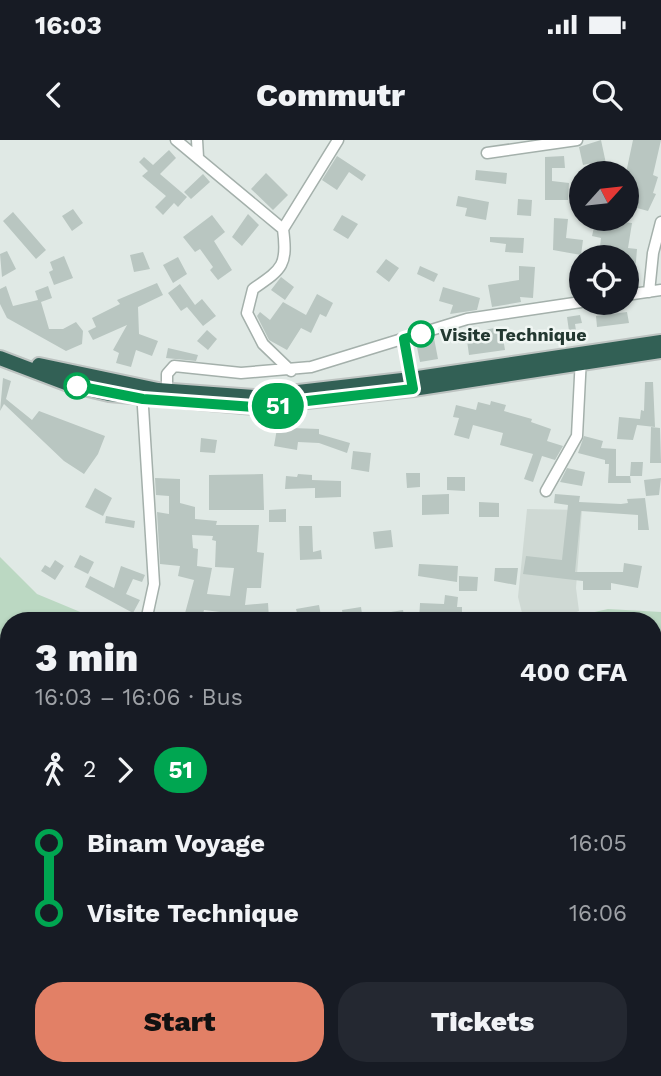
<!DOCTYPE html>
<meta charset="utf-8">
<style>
body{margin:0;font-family:"Work Sans",sans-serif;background:#242831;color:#f1f3f6;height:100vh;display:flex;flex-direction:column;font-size:26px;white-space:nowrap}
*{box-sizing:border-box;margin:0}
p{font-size:23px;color:#9ea1a6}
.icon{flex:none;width:38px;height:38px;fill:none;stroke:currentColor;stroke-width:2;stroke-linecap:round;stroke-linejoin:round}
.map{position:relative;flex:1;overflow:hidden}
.details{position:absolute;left:0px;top:472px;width:662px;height:464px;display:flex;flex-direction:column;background:#171b24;border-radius:28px 28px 0 0;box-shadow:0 2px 5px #0004}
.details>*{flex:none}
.badge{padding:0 14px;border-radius:23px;font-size:24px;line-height:46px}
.needle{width:46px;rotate:63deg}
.tools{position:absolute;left:569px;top:21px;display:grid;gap:14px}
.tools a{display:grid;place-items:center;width:70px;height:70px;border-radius:50%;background:#171b24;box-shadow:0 2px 5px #0004;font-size:35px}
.map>.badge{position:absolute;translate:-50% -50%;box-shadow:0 0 0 4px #fff}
.legs{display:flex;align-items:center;gap:10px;height:77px;padding:0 35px;font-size:23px}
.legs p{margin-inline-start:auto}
.head{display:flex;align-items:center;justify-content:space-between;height:119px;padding:0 35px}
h1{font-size:38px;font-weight:800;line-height:52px}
.action{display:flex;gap:14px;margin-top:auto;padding:14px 35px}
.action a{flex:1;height:80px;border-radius:28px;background:#e28066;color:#111;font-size:28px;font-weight:800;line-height:80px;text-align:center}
.action a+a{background:#242831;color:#f1f3f6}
ul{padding:0 35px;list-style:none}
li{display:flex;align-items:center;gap:24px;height:70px;font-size:26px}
li i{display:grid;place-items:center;width:10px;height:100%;margin:0 9px;background:currentColor}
li i::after{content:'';width:18px;height:18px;margin:-9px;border:5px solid;border-radius:50%;background:#171b24}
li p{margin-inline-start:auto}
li:first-child i{background:linear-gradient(#0000 50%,currentColor 0)}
li:last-child i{background:linear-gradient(currentColor 50%,#0000 0)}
.status{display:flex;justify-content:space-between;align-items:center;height:49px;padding:0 35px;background:#171b24;direction:ltr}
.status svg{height:19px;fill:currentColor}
header{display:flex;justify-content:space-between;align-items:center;height:91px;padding:0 35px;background:#171b24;font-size:32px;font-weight:800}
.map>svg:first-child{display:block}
</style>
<div class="status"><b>16:03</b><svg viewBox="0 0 49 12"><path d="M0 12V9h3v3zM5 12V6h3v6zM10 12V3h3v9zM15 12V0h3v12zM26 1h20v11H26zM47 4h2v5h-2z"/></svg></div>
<header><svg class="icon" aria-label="back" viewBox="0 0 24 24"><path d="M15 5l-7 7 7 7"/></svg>Commutr<svg class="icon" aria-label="search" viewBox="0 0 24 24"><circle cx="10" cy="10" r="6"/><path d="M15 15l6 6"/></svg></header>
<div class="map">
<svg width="661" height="936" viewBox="0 0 661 936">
<rect width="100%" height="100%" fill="#e0e9e5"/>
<path fill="#cfd9d4" d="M527,369L582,370L576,448L579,471L553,481H524L518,457Z"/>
<path fill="#bbd8c2" d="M0,417L37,454L102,481H9V714L0,702Z
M608,469L661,472V493L653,490V481H554Z"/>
<path fill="#b9c6c1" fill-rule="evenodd" d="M601,0L608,33H593L592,23L583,25L579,7Z
M633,0H661L653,35L658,37L653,53L656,54L648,71L626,65V33Z
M169,10L176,18L160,34L187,57L178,67L174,63L163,75L155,67L166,56L142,36L148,31L139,22L144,17L153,25Z
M337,16L366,35L362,41L349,32L337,50L322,40Z
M564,16L565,28H552V41L569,43L568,60H545V17Z
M476,30L507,33L506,44L475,40Z
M266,33L288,55L273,70L251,49Z
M203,34L210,42L191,59L184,52Z
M458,56L489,62L486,80L465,76L467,68L456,66Z
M518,59L532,60L531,76L517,75Z
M73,69L83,83L72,91L62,76Z
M13,72L46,110L36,119L3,81Z
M248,74L259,85L242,106L232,97Z
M212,75L225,92L214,101L232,130L218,140L210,130L213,127L200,109L195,112L183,97Z
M342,75L358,84L348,99L333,90Z
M554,78L568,79L566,98L583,100L581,115L553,110Z
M596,79L632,83L628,108L637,109L634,146L626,147V117L599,115L601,98L592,96Z
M490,97L524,98L523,113L505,112L506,104L490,102Z
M7,111L16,129L2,137L0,114Z
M143,112L150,129L134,132L130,115Z
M64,116L73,138L54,145L49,132L53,130L50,122Z
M178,117L187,134L173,143L163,125Z
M386,119L399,128L389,142L376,132Z
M420,126L438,134L434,142L417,134Z
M519,126L535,127L533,158L520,157L521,162L492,167L488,145L519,140Z
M281,137L294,147L285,160L271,150Z
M157,143L163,155L138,167L139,194L158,201L152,216L136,210L131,227L116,223L119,213L113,210L127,185L93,200L88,191L96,187L92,178L120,164L117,160Z
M180,144L195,165L202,159L216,176L203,186L187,167L181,171L168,153Z
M6,146L13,166L38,160L35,151L48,146L52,158L41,162L49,189H63L76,182L83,191L82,204L66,211L7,178L0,164V149Z
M443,147L480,158L477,170L450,174L453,165L439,161Z
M317,154L333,163L326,177L320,174L311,193L301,188L287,210L269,200L257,176L260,172L270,180L283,162L306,175Z
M627,172L629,183L597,187L596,176Z
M580,175L582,183L575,184L577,197L570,198L567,177Z
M501,187L505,210L469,215L466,193Z
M207,190L217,199L208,210L197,201Z
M434,198L438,219L420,222L416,202Z
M168,208L198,215L196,221L166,218Z
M3,238L11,241L6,259L32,280L39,271L105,296L98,314L84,334L64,321L4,264L0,271Z
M645,242H653L655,287L637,285L633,300L617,299L619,277L640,279L641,270L644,271Z
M491,261L506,265L504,271L532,279L531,282L551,289L547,301L563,306L555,320L542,316L533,342L524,339L533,314L500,305L503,293L473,285L469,299L454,295L459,278L453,277L456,265L476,270L478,262L490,265Z
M279,277H293L292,288L319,289V294L350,303L347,313L319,303L298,302L297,310L274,306Z
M651,287L660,288L661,323H650Z
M584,296L603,301L601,308L616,309V336H630L631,343H608L609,324H605V320L578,313Z
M201,298L217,300L215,313L200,312Z
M353,311L371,313L369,332L351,329Z
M631,322H643L642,336H630Z
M567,328L585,332L582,346L560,342Z
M406,333H420V347L407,348Z
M263,334L264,370H209V335Z
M298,334L312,335V340L341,341V357L315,358V348L285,349L286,336L297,337Z
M447,337H465V351L447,350Z
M155,338L180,339V363L195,367V379L217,381L216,385H259L257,412L264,413L261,448H247L245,465L268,463L269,479L253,480V476L204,470L201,481L184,477L194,440L178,436L180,426L160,424L157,372L169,374V356L156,355ZM192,395L213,396L212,400L216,401L215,427L234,428L230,456L207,454L212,428L197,426L198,409L193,408Z
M661,338L659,355L646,356L644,340Z
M95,348L112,358L103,376L85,367Z
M449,354V374L422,375V355Z
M555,354L580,356L579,362L621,364L628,363L627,359L645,358L649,390H638V375L581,371L575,432H623L624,423L642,426L638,448L611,443V450H583V441L523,434L526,416L562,420L568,365L554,363Z
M479,362L499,363V377H479Z
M286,369V382H269V370Z
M106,376L135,381L134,388L105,383Z
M299,386H312L313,412L321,410L322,419L300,420Z
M391,390L393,407L375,409L373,392Z
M80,415L94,422L88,434L74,427Z
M55,420L64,426L55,440L41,431L45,425L50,428Z
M419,424L458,426L457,442L418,436Z
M121,426L145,435L142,442L133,439L126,454L140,460L133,473L85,447L90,436L114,448Z
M495,428H518L516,445L494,441Z
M459,436L478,437L477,451H459Z
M445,455L458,457L457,467H462V479L419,481L420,463L444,464Z
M319,465L322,481H299L296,469Z
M361,467L363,481H344L342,470Z
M403,470L405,481H387L385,473Z
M127,928H156L148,936H136Z
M188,928H209L218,936H197Z
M402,928H468L480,936H455L443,929L437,936H412Z"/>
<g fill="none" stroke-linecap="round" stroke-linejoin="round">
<defs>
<path id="minor" d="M176,0L283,89C288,126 282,129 253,149L247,173L263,204L291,231
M197,0L198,17
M487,13L577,0
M283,89L338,0
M649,152L653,113L661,82
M626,155L661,150
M404,199L412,243
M142,251L154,444L146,481
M167,251V234L174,226L241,233L311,227L467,179L581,162
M546,351L577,296L581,217
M653,641L661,640
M288,928L289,936
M380,928L392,936"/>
<path id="highway" d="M0,218L71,245L109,254L254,267L413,249L661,211
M39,225L158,250L254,257L411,239L661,202"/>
</defs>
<use href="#minor" stroke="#a4b0ab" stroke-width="13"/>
<use href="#highway" stroke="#bdc3c1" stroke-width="18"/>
<use href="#minor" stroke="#fff" stroke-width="10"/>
<use href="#highway" stroke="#326055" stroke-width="14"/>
</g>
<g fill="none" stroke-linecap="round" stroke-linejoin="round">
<defs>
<path id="line-1" d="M77,246L143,259L254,267L413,249L404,199L421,194"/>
</defs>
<use href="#line-1" stroke="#fff" stroke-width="16"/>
<use href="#line-1" stroke="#00a651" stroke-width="10"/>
</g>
<g fill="#fff" stroke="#00a651" stroke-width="3.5">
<circle cx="421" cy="194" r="12"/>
<circle cx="77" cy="246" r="12"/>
</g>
<g text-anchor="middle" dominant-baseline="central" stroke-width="5" stroke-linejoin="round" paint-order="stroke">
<g font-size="18" font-weight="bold" fill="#233831" stroke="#f0f6f3" text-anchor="start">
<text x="440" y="194">Visite Technique</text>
</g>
</g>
</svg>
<div class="tools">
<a><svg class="needle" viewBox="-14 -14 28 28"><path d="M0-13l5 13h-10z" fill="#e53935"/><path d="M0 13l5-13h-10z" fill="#9ea1a6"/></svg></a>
<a><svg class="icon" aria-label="locate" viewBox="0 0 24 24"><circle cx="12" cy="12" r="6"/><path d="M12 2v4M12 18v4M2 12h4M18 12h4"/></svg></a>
</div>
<b class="badge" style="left:278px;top:266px;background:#00a651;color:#fff">51</b>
<section class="details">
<div class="head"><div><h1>3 min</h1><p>16:03 – 16:06 · Bus</p></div><b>400 CFA</b></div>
<div class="legs"><svg class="icon" aria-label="walk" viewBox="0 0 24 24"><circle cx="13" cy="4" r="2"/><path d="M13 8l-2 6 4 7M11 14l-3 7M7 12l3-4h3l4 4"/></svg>2<svg class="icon" aria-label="forward" viewBox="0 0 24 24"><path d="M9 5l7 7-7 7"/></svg><b class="badge" style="background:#00a651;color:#fff">51</b></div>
<ul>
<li><i style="color:#00a651"></i><b>Binam Voyage</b><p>16:05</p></li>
<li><i style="color:#00a651"></i><b>Visite Technique</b><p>16:06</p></li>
</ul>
<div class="action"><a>Start</a><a>Tickets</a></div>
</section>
</div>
